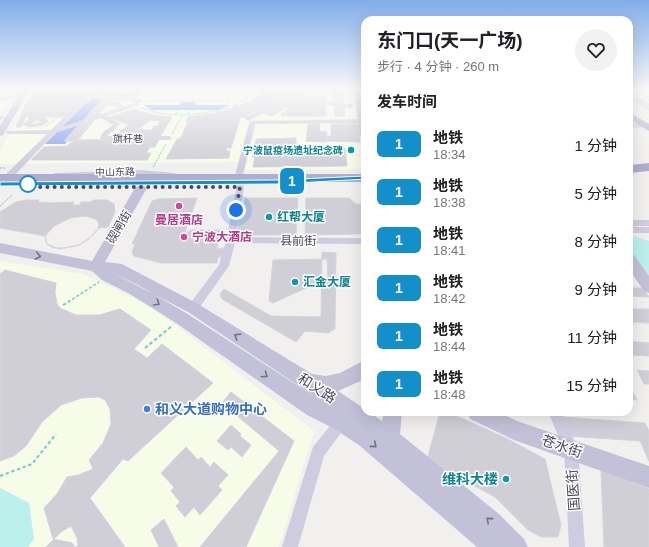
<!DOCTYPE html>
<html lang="zh">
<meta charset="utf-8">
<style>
body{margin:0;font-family:Helvetica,"Noto Sans SC",sans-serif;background:#f2f2f2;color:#202124;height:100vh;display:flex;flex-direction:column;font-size:15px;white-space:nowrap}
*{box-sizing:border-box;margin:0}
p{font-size:13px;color:#757577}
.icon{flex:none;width:22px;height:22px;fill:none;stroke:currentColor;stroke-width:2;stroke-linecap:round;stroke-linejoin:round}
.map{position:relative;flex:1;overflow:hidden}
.drawer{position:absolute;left:361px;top:16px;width:272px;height:400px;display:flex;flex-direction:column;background:#fff;border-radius:12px;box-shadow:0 4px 16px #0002}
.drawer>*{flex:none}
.badge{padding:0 8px;border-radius:6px;font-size:14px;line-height:26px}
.you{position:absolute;width:20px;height:20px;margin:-10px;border:3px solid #fff;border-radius:50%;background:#1a73e8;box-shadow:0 0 0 6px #1a73e833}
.map>.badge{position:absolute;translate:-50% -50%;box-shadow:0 0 0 2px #fff}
h2{padding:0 16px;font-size:15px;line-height:36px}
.round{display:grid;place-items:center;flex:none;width:42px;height:42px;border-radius:21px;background:#f2f2f2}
.head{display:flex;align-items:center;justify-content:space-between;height:68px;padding:0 16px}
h1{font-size:19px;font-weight:700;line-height:30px}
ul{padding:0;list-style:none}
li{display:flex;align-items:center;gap:12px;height:48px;padding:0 16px}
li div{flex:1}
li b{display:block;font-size:15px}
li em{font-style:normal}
li .badge{min-width:44px;font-weight:700;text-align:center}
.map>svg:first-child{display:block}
</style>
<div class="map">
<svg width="649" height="547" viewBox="0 0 649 547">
<rect width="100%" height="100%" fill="#f2f0ef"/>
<path fill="#f7fce8" d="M0,89H21L12,98L0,115Z
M34,89H354L360,120L249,121L238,162L0,164V150L17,120L23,103Z
M257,124H359L362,169L245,170Z
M0,261L83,274L149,305L314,431L279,547H28L34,539L29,503L0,488Z"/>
<path fill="#bcf0ec" d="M629,234L649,241V278L629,250Z
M0,488L29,503L34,539L28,547H0Z"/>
<path fill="#88a2ee" d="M100,89H115L65,144H45Z
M181,102H196L194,105H230L217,110H151L144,105H180Z"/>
<path fill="#d0ced7" stroke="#d5d3db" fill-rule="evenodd" d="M38,89H95L68,117H37L46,118L48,121L43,125L30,127L23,125L31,117H26L21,127H16L26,104ZM36,120L42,121L36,124H30Z
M111,89H143L135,100L113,97L110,101L118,102L123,107L107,105L77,141H64L105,96H100L108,93ZM134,90L130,95L117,94L119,91Z
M265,89H285L280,97L271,104L240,118L231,148H227L226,151H230L229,158L166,159L177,139H180L188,122H186L188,117L216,113L235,108L255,99Z
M290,89H303L299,95L326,97L327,102L287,97Z
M332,89H342L344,105L333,101Z
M629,89H631L634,93L640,96H629Z
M285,99L325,105L326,116H281L282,113H288L285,111L289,108L281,106L279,103Z
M632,99H642L649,104V110Z
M279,103L280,105L277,107L284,109L279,112L271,116L263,113Z
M334,106L344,107L345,116H335Z
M135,109L152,115L172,117L160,137L109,138L129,125L109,117ZM151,120L160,121L157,126H154L151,130H136Z
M308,124H320L319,131L327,132L326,142L306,141Z
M331,124H359L360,142L327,141V136H331Z
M296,138V148H345L347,166L253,167L255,157H252L256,139Z
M159,139L155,147H150L146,153H151L147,160H31L44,147L67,146L72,141L78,140Z
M197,198L185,232L188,233L190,230H221L217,249L224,248L222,257H218L217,263H161L134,256L132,252L135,244H132L152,201L158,199Z
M245,198H298L296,235H236Z
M306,198H349L356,204H361L365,234L305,235Z
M26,200H39L38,202L51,203L74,202L73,205H80L81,202H90L94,200H107L114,204L115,212L108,227L99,228L90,238L79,245L59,249L47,244L45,236L0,228V212L16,202Z
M86,216L97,220L99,224L98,229L90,238L79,245L66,248H53L47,244L45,236L54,226L70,218Z
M322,252L336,253L335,329L328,333L305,331L296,342L222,299L220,294L224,289L271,316L321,317Z
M327,259L328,278L273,303L269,301L273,260Z
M5,270L56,283L55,292L57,304L60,308L76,315H99L120,309L151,330L134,349L147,358L162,344L213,383L128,461L123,459L90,498L125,547H75L72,543L53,539L44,508L57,494L67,477L78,475L93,469L89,460L103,443L111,424L110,409L105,400L99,397L82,398L61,405L42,422L26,446L14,456L0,461V274Z
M629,288H643L649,297L629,296Z
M629,309H649V323L629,322Z
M629,341L649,343V356L629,355Z
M637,370L649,371V384H644Z
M629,384L637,400L629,399Z
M231,392L294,441L246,547H200L279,451L222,403Z
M440,412H448L506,438L545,459L561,525L558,537H541L528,530L495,497L427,460Z
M562,417L645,423L649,431V461L640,441L568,436Z
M231,425L241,434L240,436L251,445L242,457L231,447L228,450L217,441Z
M186,447L198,460L201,457L210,467L214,462L228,475L218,486L222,490L200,515L194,507L185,517L176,506L180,502L171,491L174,487L161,473Z
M601,470L649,489V547H604Z
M164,519L178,547H159L151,530Z
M71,526L77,538L78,547H46L61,532Z"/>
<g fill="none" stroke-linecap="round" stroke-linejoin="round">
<path stroke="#73cbcf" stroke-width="1" stroke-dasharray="2 1" stroke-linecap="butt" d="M151,90L181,89
M150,91H163
M229,94L207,93H230
M147,95L180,93H148
M145,98L151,89
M191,100L196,89
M227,100L231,89
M147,101H230
M241,102L251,95L255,89
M142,108C170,119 200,115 228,108
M176,114L184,100
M188,114L196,100
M46,126L57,118
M172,134L183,115
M153,167L166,144
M0,168H6
M0,206L12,195"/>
<path stroke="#73cbcf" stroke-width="1.5" stroke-dasharray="3 2" stroke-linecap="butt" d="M68,302L99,282"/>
<path stroke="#73cbcf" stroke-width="2" stroke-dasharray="3.5 2.5" stroke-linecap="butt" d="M63,305L70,301
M145,348L172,326
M0,476L32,464L56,434"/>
<path fill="#cdcddf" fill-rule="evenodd" d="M645,96H649V98H648L649,99V101L644,98V97Z"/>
<path fill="#cdcddf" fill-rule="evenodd" d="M93,89H99L93,95L140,99L143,101L138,103L139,105L107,116L120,124L107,136H169L172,138L169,140L101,139L100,138L103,132L113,125L101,118L55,133L12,178H6V174L47,134H8L6,133V131L51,130ZM90,98L137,102L62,127Z
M286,89H292L287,96L351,104L354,106L351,108L285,99L283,102L248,121L232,108L233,104H237L238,107L248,116L279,100Z
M16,95L19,97L18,98L0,101V97Z
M0,116L4,117L5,118L0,120Z
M365,119V123L255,124L242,179L238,181L234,179L250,121Z
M649,123V127L629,128V124Z
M140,170L174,173L178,175L174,177L140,174L55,177L51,175L55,173Z
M237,185H243L244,187L236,237L365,238V244L235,243L229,266L197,311L193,312L189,311L188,308L189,305L219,265L225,245Z
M629,220H649V226H629Z
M629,227H649V233H629Z
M548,412H562L578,449L585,547H569L564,449Z
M342,415L347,417L349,422L324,456L298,547H282L313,447L337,417Z"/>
<path fill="#c3c1d8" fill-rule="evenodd" d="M25,89H34L25,98L3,135L0,136V126L19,95Z
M354,89H362L365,108V138L360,135Z
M141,185L147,188L105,262L122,264L198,304L312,374L326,376L340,373L365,360V379L338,391L365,409V412H369L382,421L384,412H402L400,434L499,514L524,539L528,547H477L360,446L335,429L307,415L176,323L128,293L102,280L92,271L0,253V243L92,261L135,188ZM113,273L188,312L329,406L186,313L138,285Z
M629,253L634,255L649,276V293L644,291L629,269Z
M468,412H498L517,421L649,466V488L514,440L470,419Z"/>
<path fill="#afaecf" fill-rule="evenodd" d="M629,112L649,124V131L629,119Z
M649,163V171L629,173V165Z
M0,174H365V182H0Z"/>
</g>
<defs><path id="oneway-chevron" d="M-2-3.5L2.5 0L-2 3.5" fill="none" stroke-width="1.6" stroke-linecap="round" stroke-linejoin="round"/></defs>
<g stroke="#727288">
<use href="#oneway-chevron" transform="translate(38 256) rotate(11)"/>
<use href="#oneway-chevron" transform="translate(157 303) rotate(31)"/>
<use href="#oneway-chevron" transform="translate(237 336) rotate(-148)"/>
<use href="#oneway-chevron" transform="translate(265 375) rotate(34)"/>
<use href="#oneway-chevron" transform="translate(374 445) rotate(40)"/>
<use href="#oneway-chevron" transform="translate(489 520) rotate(-139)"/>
</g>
<linearGradient id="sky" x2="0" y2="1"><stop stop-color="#81adea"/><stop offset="0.54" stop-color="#f9f8f8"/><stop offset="1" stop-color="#f9f8f8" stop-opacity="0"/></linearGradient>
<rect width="649" height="166" fill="url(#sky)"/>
<path fill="#138fc9" stroke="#fff" d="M365,176L368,178L367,179L277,184L0,186V182L277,180Z"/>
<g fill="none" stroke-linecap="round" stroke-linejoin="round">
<path stroke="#47475d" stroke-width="4" stroke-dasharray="0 7.2" d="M28,184L29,187H240L236,210"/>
</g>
<g fill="#0f9aa8" stroke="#fff" stroke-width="1.5">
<circle cx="351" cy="150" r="4"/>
<circle cx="269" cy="217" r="4"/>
<circle cx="295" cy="282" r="4"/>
<circle cx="506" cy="479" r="4"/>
</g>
<circle fill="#fff" stroke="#138fc9" stroke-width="2" cx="28" cy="184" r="8"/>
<g fill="#d1479c" stroke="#fff" stroke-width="1.5">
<circle cx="179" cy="206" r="4"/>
<circle cx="184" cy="237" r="4"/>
</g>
<circle fill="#3f7fe0" stroke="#fff" stroke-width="1.5" cx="147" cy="409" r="4"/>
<g text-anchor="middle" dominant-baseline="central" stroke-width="3" stroke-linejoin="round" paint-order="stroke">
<g font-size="10" fill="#47475d" stroke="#fff">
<text x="128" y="138">旗杆巷</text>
<text transform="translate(115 172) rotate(-1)">中山东路</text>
</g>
<g font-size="10" font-weight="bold" fill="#0d838f" stroke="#fff" text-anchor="end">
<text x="343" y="150">宁波鼠疫场遗址纪念碑</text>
</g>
<g font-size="12" font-weight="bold" fill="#0d838f" stroke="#fff" text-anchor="start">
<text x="277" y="217">红帮大厦</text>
<text x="303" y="282">汇金大厦</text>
</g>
<g font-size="12" font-weight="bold" fill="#b23c85" stroke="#fff">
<text x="179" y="220">曼居酒店</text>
<text x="192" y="237" text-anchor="start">宁波大酒店</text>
</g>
<g font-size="12" fill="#47475d" stroke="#fff">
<text transform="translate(119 227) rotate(-59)">碶闸街</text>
<text x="298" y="241">县前街</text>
</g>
<g font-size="14" fill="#47475d" stroke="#fff">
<text transform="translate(317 388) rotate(33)">和义路</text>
<text transform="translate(562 446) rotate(19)">苍水街</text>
<text transform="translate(573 490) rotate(-94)">国医街</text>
</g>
<g font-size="14" font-weight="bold" fill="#366cbe" stroke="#fff" text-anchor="start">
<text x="155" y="409">和义大道购物中心</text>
</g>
<g font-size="14" font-weight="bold" fill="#0d838f" stroke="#fff" text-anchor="end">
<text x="498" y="479">维科大楼</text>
</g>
</g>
</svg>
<div class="you" style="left:236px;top:210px"></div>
<b class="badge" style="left:292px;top:181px;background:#138fc9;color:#fff">1</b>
<section class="drawer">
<div class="head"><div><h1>东门口(天一广场)</h1><p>步行 · 4 分钟 · 260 m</p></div><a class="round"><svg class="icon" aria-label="heart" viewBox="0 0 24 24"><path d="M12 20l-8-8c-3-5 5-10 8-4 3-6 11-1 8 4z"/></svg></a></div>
<h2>发车时间</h2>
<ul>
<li><span class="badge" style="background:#138fc9;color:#fff">1</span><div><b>地铁</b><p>18:34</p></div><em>1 分钟</em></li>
<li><span class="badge" style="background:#138fc9;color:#fff">1</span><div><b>地铁</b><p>18:38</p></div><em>5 分钟</em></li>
<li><span class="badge" style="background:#138fc9;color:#fff">1</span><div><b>地铁</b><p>18:41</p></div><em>8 分钟</em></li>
<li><span class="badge" style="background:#138fc9;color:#fff">1</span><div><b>地铁</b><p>18:42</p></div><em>9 分钟</em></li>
<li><span class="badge" style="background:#138fc9;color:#fff">1</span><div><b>地铁</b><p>18:44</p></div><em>11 分钟</em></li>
<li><span class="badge" style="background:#138fc9;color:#fff">1</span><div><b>地铁</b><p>18:48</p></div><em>15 分钟</em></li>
</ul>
</section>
</div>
